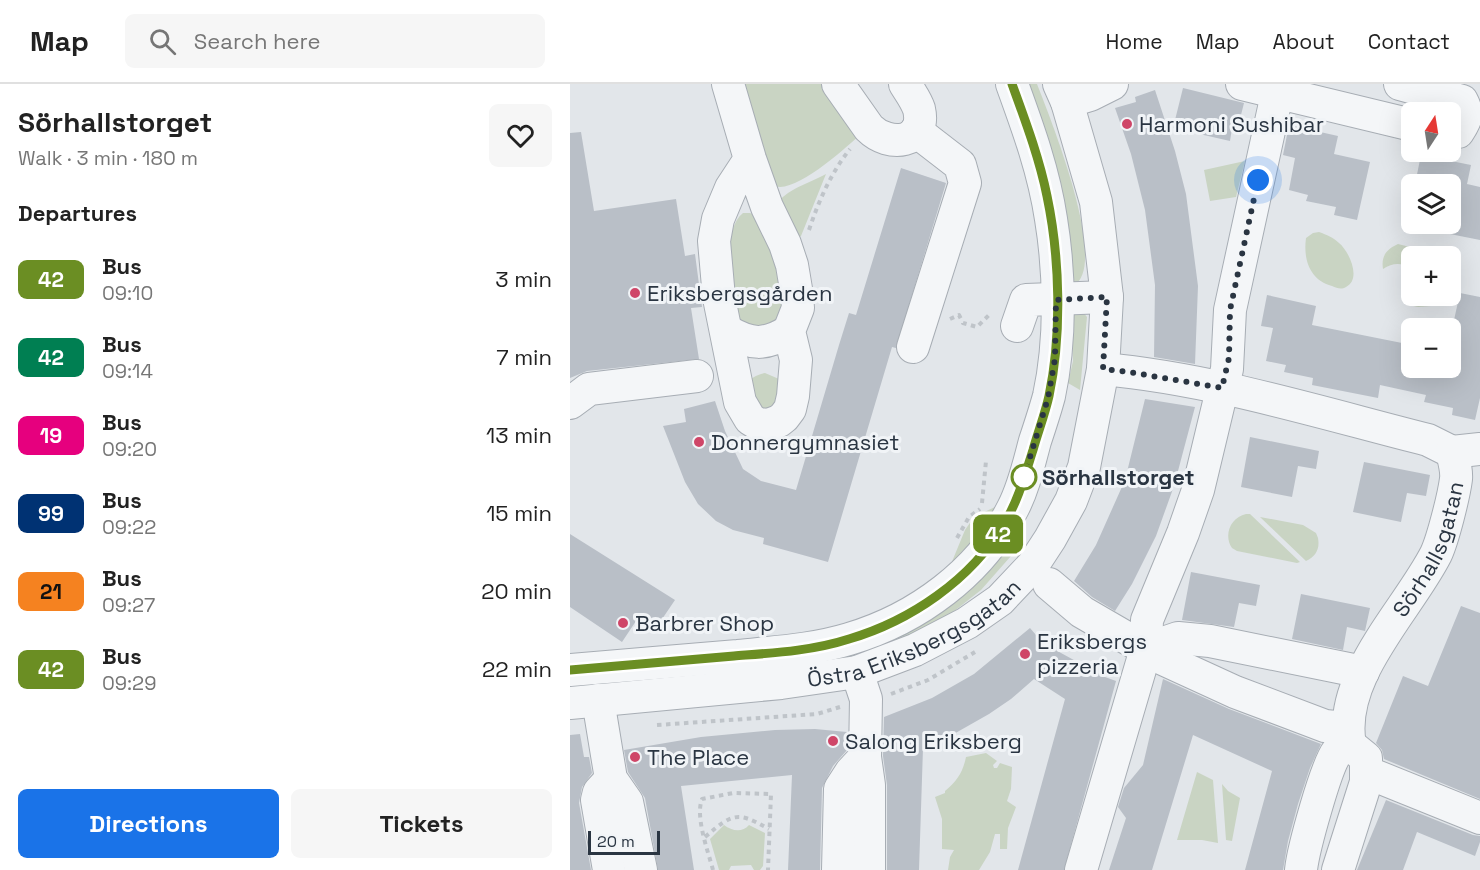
<!DOCTYPE html>
<meta charset="utf-8">
<style>
body{margin:0;font-family:"Space Grotesk",sans-serif;background:#f6f6f6;color:#222;height:100vh;display:flex;flex-direction:column;font-size:22px;white-space:nowrap}
*{box-sizing:border-box;margin:0}
p{font-size:20px;color:#767676}
.icon{flex:none;width:33px;height:33px;fill:none;stroke:currentColor;stroke-width:2;stroke-linecap:round;stroke-linejoin:round}
.map{position:relative;flex:1;overflow:hidden}
.panel{display:flex;flex-direction:column;background:#fff;width:570px}
.panel>*{flex:none}
.badge{padding:0 12px;border-radius:9px;font-size:21px;line-height:39px}
.needle{width:39px;rotate:12deg}
.controls{position:absolute;left:831px;top:18px;display:grid;gap:12px}
.controls a{display:grid;place-items:center;width:60px;height:60px;border-radius:9px;background:#fff;box-shadow:0 6px 24px #0002;font-size:30px}
.scale{position:absolute;left:18px;bottom:15px;width:72px;box-sizing:border-box;padding-left:6px;border:3px solid #2a3542;border-top:0;font-size:16px;line-height:21px;white-space:nowrap;color:#2a3542;-webkit-text-stroke:4px #f1f4f7;paint-order:stroke}
.you{position:absolute;width:30px;height:30px;margin:-15px;border:4px solid #fff;border-radius:50%;background:#1a73e8;box-shadow:0 0 0 9px #1a73e833}
.map>.badge{position:absolute;translate:-50% -50%;box-shadow:0 0 0 3px #fff}
h2{padding:0 18px;font-size:22px;line-height:54px}
.round{display:grid;place-items:center;flex:none;width:63px;height:63px;border-radius:9px;background:#f6f6f6}
.headline{display:flex;align-items:center;justify-content:space-between;height:102px;padding:0 18px}
h1{font-size:28px;font-weight:700;line-height:45px}
.cta{display:flex;gap:12px;margin-top:auto;padding:12px 18px}
.cta a{flex:1;height:69px;border-radius:9px;background:#1a73e8;color:#fff;font-size:24px;font-weight:700;line-height:69px;text-align:center}
.cta a+a{background:#f6f6f6;color:#222}
ul{padding:0;list-style:none}
li{display:flex;align-items:center;gap:18px;height:78px;padding:0 18px}
li div{flex:1}
li b{display:block;font-size:22px}
li em{font-style:normal}
li .badge{min-width:66px;font-weight:700;text-align:center}
header{display:flex;align-items:center;gap:36px;box-sizing:border-box;height:84px;padding:0 30px;background:#fff;border-bottom:2px solid #e0e0e0}
header strong{font-size:28px}
nav{display:flex;gap:33px;margin-inline-start:auto;font-size:21px}
.search{width:420px;height:54px;background:#f6f6f6;display:flex;align-items:center;gap:15px;box-sizing:border-box;padding:0 21px;border-radius:9px;color:#767676;font-size:22px}
main{display:flex;flex:1;min-height:0}
.map>svg:first-child{display:block}
</style>
<header>
<strong>Map</strong>
<div class="search"><svg class="icon" aria-label="search" viewBox="0 0 24 24"><circle cx="10" cy="10" r="6"/><path d="M15 15l6 6"/></svg>Search here</div>
<nav><a>Home</a><a>Map</a><a>About</a><a>Contact</a></nav>
</header>
<main>
<section class="panel">
<div class="headline"><div><h1>Sörhallstorget</h1><p>Walk · 3 min · 180 m</p></div><a class="round"><svg class="icon" aria-label="heart" viewBox="0 0 24 24"><path d="M12 20l-8-8c-3-5 5-10 8-4 3-6 11-1 8 4z"/></svg></a></div>
<h2>Departures</h2>
<ul>
<li><span class="badge" style="background:#6b8e23;color:#fff">42</span><div><b>Bus</b><p>09:10</p></div><em>3 min</em></li>
<li><span class="badge" style="background:#007f52;color:#fff">42</span><div><b>Bus</b><p>09:14</p></div><em>7 min</em></li>
<li><span class="badge" style="background:#e6007e;color:#fff">19</span><div><b>Bus</b><p>09:20</p></div><em>13 min</em></li>
<li><span class="badge" style="background:#003273;color:#fff">99</span><div><b>Bus</b><p>09:22</p></div><em>15 min</em></li>
<li><span class="badge" style="background:#f58220;color:#111">21</span><div><b>Bus</b><p>09:27</p></div><em>20 min</em></li>
<li><span class="badge" style="background:#6b8e23;color:#fff">42</span><div><b>Bus</b><p>09:29</p></div><em>22 min</em></li>
</ul>
<div class="cta"><a>Directions</a><a>Tickets</a></div>
</section>
<div class="map">
<svg width="910" height="786" viewBox="0 0 910 786">
<rect width="100%" height="100%" fill="#e2e6ea"/>
<path fill="#c9d4c3" d="M166,0H261L292,49C277,63 225,110 205,102Z
M456,0H467C479,31 541,183 503,202Z
M675,77L666,113L640,117L634,86Z
M256,90L231,152L229,153L209,117C219,105 241,98 256,90Z
M173,129H180L190,134L218,205L210,236L196,248L172,241C163,215 149,148 173,129Z
M749,148C757,151 763,153 769,159C779,167 792,195 776,203C771,206 767,204 762,202C740,196 733,176 736,154L743,149Z
M828,160L840,163L853,172H842L841,185C831,178 823,179 813,185C811,173 816,165 828,160Z
M848,212H869L861,222L848,223L839,221Z
M501,223L511,226L517,233L510,306L498,299L503,277Z
M195,289L209,295L214,317L195,329L176,301C181,294 186,291 195,289Z
M427,422L406,456L381,480L395,446L404,433Z
M676,430H680L730,478L727,479L667,467L662,464C653,451 661,433 676,430Z
M690,433L733,441L746,449L748,454C750,465 746,472 736,477Z
M434,467L441,472L411,506L373,536L301,573L215,581Z
M416,669L427,677L423,681L424,684H427L430,679L442,683L441,705L437,717L446,723L438,744L437,765H430V750H425L420,768L409,786H378L380,773L384,766L372,765V735L365,713L375,709V707C387,697 393,688 396,673Z
M627,688L643,696L648,759L632,756H607Z
M652,700L658,707L670,714L662,757L656,756Z
M154,741C162,747 172,749 179,741L195,749L193,782L190,786H184L181,781L161,782L159,786H149L140,755Z"/>
<path fill="#b9bfc7" d="M613,4L674,19L669,39L663,38L660,57L603,44Z
M585,6L605,67L616,110L628,202L625,280L584,273L585,201L575,126L561,70L545,24L566,18L565,13Z
M719,41L768,52L764,70L800,78L787,136L764,131L766,123L736,117L738,111L719,106L725,74L713,71Z
M11,48L24,127L106,115L115,172L125,170L130,208L132,223L121,224L129,275L17,287L0,294V49Z
M851,71L901,81L897,100L910,103V156L880,150V100H845Z
M331,84L376,99L326,264L322,263L258,478L193,460L194,454L163,446L146,437L128,420L115,398L93,342L116,338L114,325L145,317L155,347L173,385L191,397L226,406L269,261L279,229L286,231Z
M890,209L910,213V314L905,336L882,331L883,324L854,318L856,311L810,301L808,314L742,301L743,294L714,288L716,281L696,277L703,244L691,242L697,211L746,222L742,241L842,261V284H880V254Z
M575,315L625,323L604,402L586,452L562,500L545,527L522,513L504,497L526,461L555,396Z
M680,353L749,367L746,385L728,382L722,413L671,403Z
M794,378L860,391L856,412L837,409L831,438L783,428Z
M0,450L105,516L86,544L68,534L52,558L0,523Z
M621,488L690,501L686,522L669,519L664,543L612,536Z
M731,510L800,524L795,547L777,543L773,566L722,555Z
M891,522L910,529V715L814,675L812,666L806,659L833,592L858,602Z
M460,544L472,558L491,569L535,593L546,597L494,786H448L495,615L464,595L441,615L419,630L382,651L353,664L349,786H317V701L313,672L314,633L362,614L404,590Z
M593,595L659,625L751,660L740,684L728,720L718,757L713,786H675L702,687L623,651L582,786H539L556,734L548,723L554,704L573,681Z
M245,645L277,648V666L263,682L252,704L250,786H218L222,691L111,702L124,786H88L75,714L58,688L54,666L131,653L205,646Z
M10,650L14,673H19L22,689L12,703L9,719L21,786H0V651Z
M816,716L903,751L910,752V758L905,772L847,748L833,786H787Z"/>
<g fill="none" stroke-linecap="round" stroke-linejoin="round">
<defs>
<g id="minor">
<path d="M158,0L180,75L197,123L215,160L222,181L227,211L228,224L219,247L226,276L223,312L220,325L214,333L209,337L198,341L188,340L180,335L170,318L149,214L144,157L148,135L161,104L180,75"/>
<path d="M268,0L299,44C319,64 357,60 349,25C346,16 340,8 335,0"/>
<path d="M672,0L842,41"/>
<path d="M830,0L892,17C899,30 896,36 888,48L880,49"/>
<path d="M497,18L520,11L542,0"/>
<path d="M447,242L456,216L537,213"/>
<path d="M157,247C181,261 195,262 219,247"/>
<path d="M343,263L395,99L390,81L346,47"/>
<path d="M533,285C643,295 751,329 858,356L882,368"/>
<path d="M0,319L19,305L127,292"/>
<path d="M882,368L910,365"/>
<path d="M479,500L512,528L593,575L665,608L755,642L777,644"/>
<path d="M576,565L608,554L640,557L793,588"/>
<path d="M0,586C56,581 112,577 168,572C205,568 243,566 279,555C347,535 411,488 443,424C454,403 459,379 465,357C470,342 475,327 479,312C491,257 490,190 481,135C474,88 458,44 442,0"/>
<path d="M287,588L296,615L295,673L299,701V786"/>
<path d="M28,616L41,695L57,718L71,786"/>
<path id="s1" d="M0,619L211,599L287,588L345,566L397,539L430,516L463,481L480,455L501,417L514,383L533,285L537,213L526,118L497,18L489,0"/>
<path id="s2" d="M780,661C767,593 837,527 866,470C873,455 884,411 886,395C887,387 884,376 882,368"/>
<path d="M780,661L796,674V688L910,734"/>
<path d="M39,786L27,716L29,708L41,695"/>
<path d="M268,786L270,705L281,688L295,673"/>
<path d="M511,786L576,565L577,536L613,449L628,406L657,285L660,226L707,10"/>
<path d="M731,786C733,766 756,682 767,668C770,664 775,663 780,661"/>
<path d="M768,786L796,698V688"/>
</g>
</defs>
<use href="#minor" stroke="#a7adb4" stroke-width="34"/>
<path stroke="#bfc4c9" stroke-width="4" stroke-dasharray="4.5 4.5" stroke-linecap="butt" d="M239,146C249,116 261,89 280,65
M380,235L389,231L393,239L407,243L421,229
M412,419L416,377
M387,454L399,433L410,425
M321,610L358,596L405,568
M87,641L247,630L270,623
M135,753C163,729 167,727 199,745
M143,786C138,767 125,733 132,715L163,709L201,710L198,786"/>
<use href="#minor" stroke="#f4f6f8" stroke-width="32"/>
</g>
<g fill="none" stroke-linecap="round" stroke-linejoin="round">
<defs>
<path id="line" d="M0,586C55,581 109,577 164,572C202,569 242,567 279,555C340,537 401,496 434,440C448,417 455,391 463,366C468,348 475,330 479,312C492,250 490,174 477,112C469,73 455,36 442,0"/>
</defs>
<use href="#line" stroke="#fff" stroke-width="14"/>
<use href="#line" stroke="#6b8e23" stroke-width="9"/>
<path stroke="#2a3542" stroke-width="6" stroke-dasharray="0 10.8" d="M454,393L478,314L485,275L486,216L537,213L533,285L559,288L652,304L659,274L660,226L688,96"/>
</g>
<g fill="#cf4668" stroke="#f1f4f7" stroke-width="2">
<circle cx="557" cy="40" r="6"/>
<circle cx="65" cy="209" r="6"/>
<circle cx="129" cy="358" r="6"/>
<circle cx="53" cy="539" r="6"/>
<circle cx="455" cy="570" r="6"/>
<circle cx="263" cy="657" r="6"/>
<circle cx="65" cy="673" r="6"/>
</g>
<circle fill="#fff" stroke="#6b8e23" stroke-width="3" cx="454" cy="393" r="12"/>
<g text-anchor="middle" dominant-baseline="central" stroke-width="6" stroke-linejoin="round" paint-order="stroke">
<g font-size="22" fill="#2a3542" stroke="#f1f4f7" text-anchor="start">
<text x="569" y="40">Harmoni Sushibar</text>
<text x="77" y="209">Eriksbergsgården</text>
<text x="141" y="358">Donnergymnasiet</text>
<text x="65" y="539">Barbrer Shop</text>
<text x="467" y="557">Eriksbergs<tspan x="467" dy="25">pizzeria</tspan></text>
<text x="275" y="657">Salong Eriksberg</text>
<text x="77" y="673">The Place</text>
</g>
<g font-size="22" font-weight="bold" fill="#2a3542" stroke="#f1f4f7" text-anchor="start">
<text x="472" y="393">Sörhallstorget</text>
</g>
<g font-size="22" fill="#2a3542" stroke="#f1f4f7">
<text stroke="none"><textPath href="#s2" startOffset="216">Sörhallsgatan</textPath></text>
<text stroke="none"><textPath href="#s1" startOffset="356">Östra Eriksbergsgatan</textPath></text>
</g>
</g>
</svg>
<div class="controls">
<a><svg class="needle" viewBox="-14 -14 28 28"><path d="M0-13l5 13h-10z" fill="#e53935"/><path d="M0 13l5-13h-10z" fill="#767676"/></svg></a>
<a><svg class="icon" aria-label="layers" viewBox="0 0 24 24"><path d="M12 4l9 5-9 5-9-5zM3 14l9 5 9-5"/></svg></a>
<a>+</a>
<a>−</a>
</div>
<div class="scale">20 m</div>
<div class="you" style="left:688px;top:96px"></div>
<b class="badge" style="left:428px;top:450px;background:#6b8e23;color:#fff">42</b>
</div>
</main>
